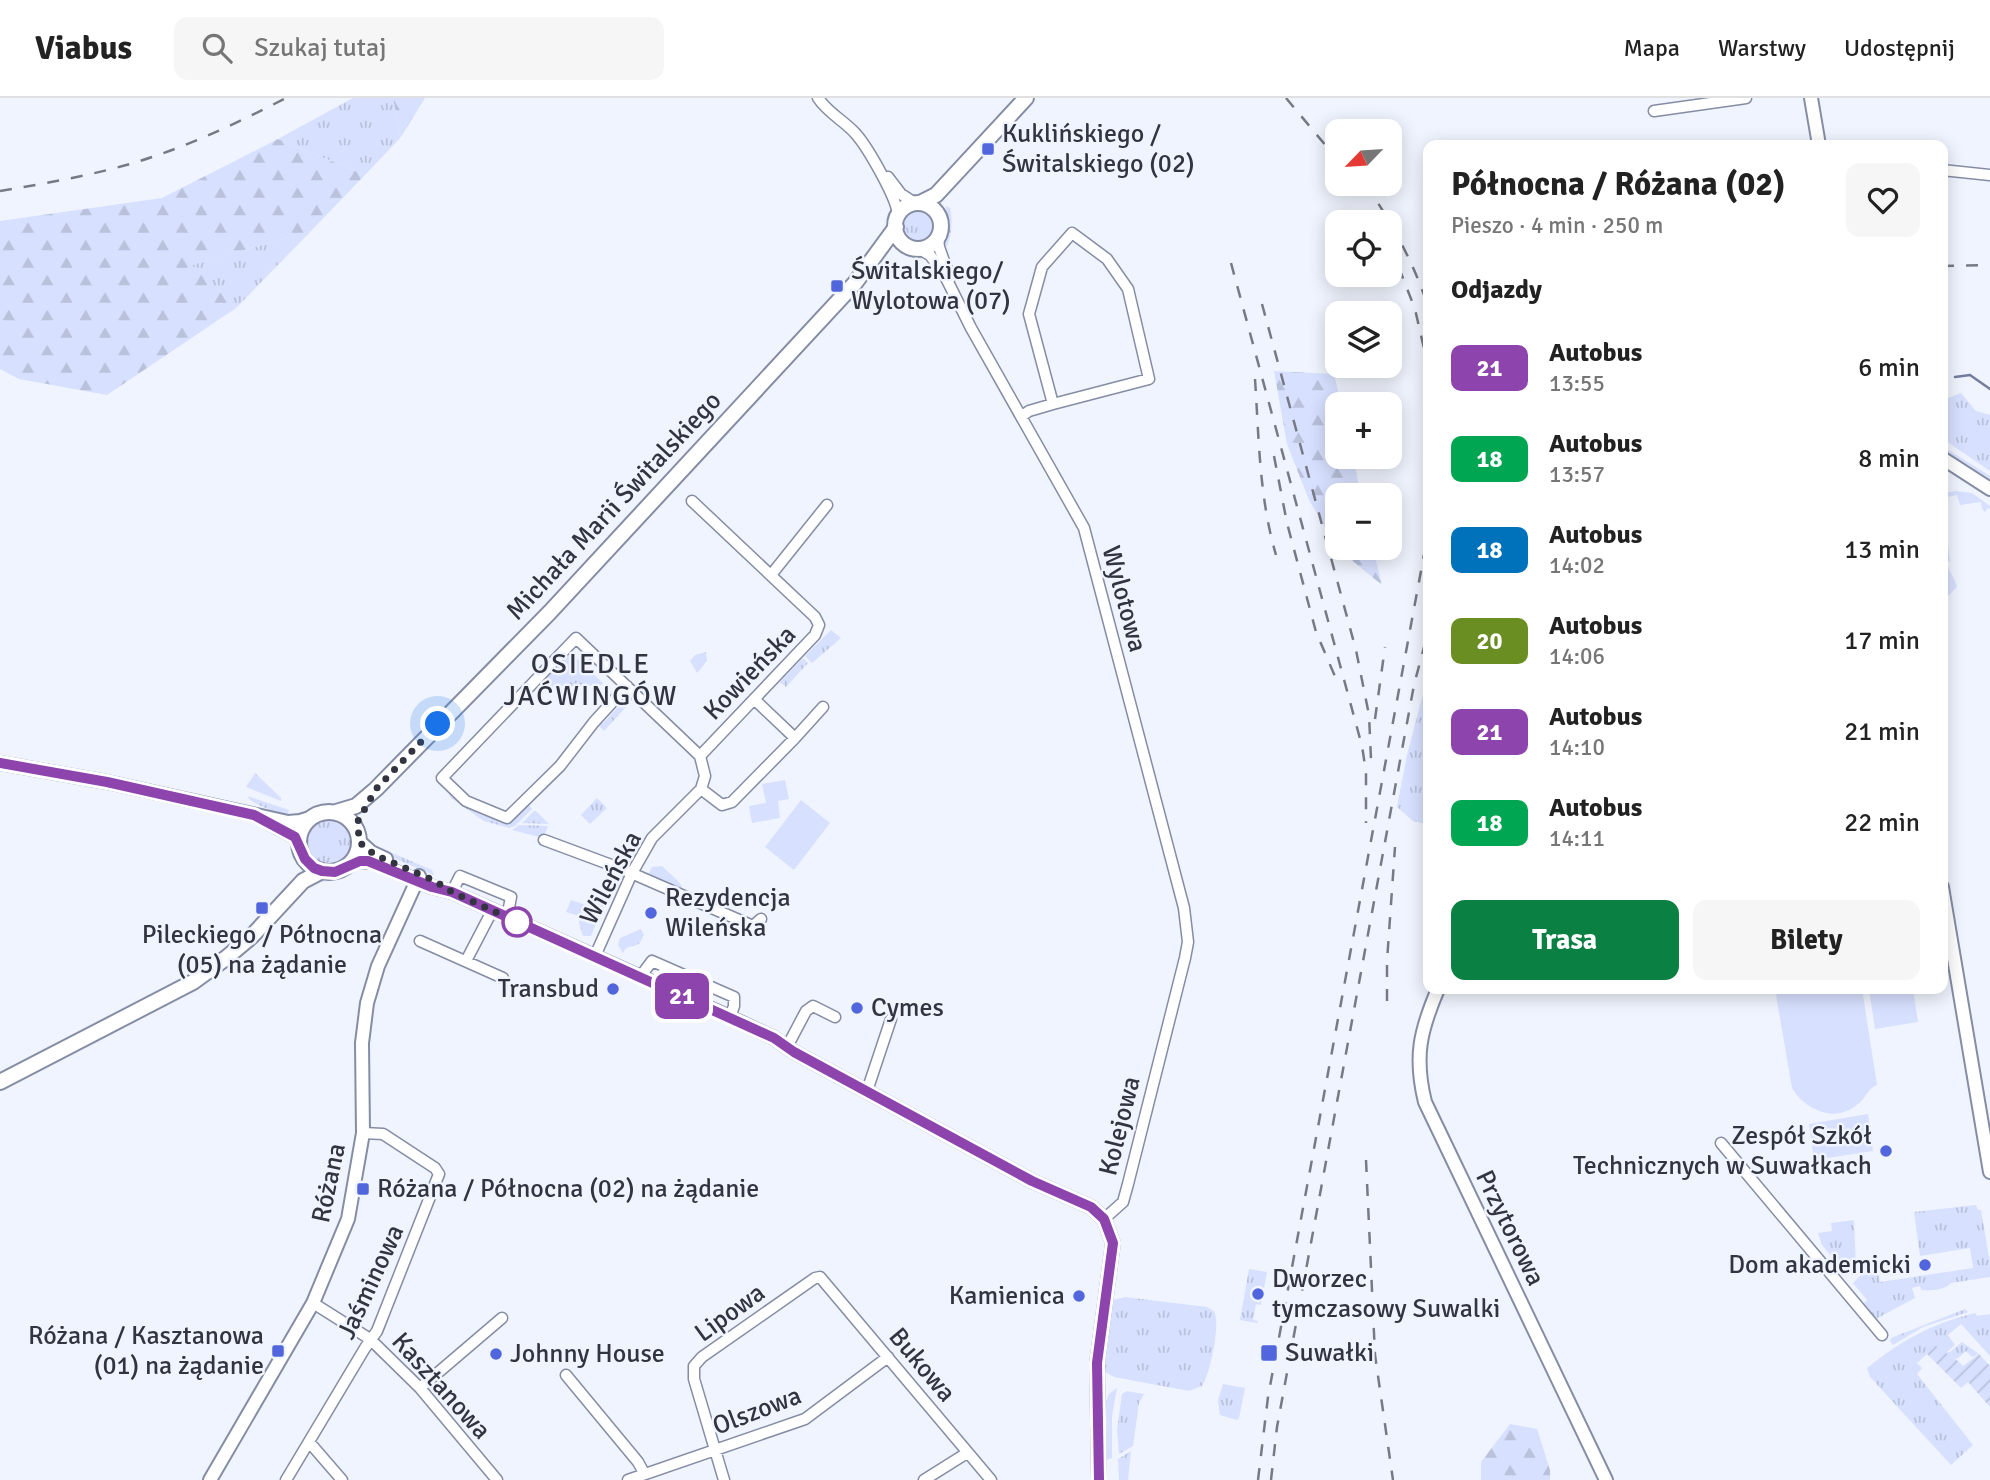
<!DOCTYPE html>
<html lang="pl">
<meta charset="utf-8">
<style>
body{margin:0;font-family:Signika,sans-serif;background:#f6f6f6;color:#222;height:100vh;display:flex;flex-direction:column;font-size:26px;white-space:nowrap}
*{box-sizing:border-box;margin:0}
p{font-size:23px;color:#767676}
.icon{flex:none;width:38px;height:38px;fill:none;stroke:currentColor;stroke-width:2;stroke-linecap:round;stroke-linejoin:round}
.map{position:relative;flex:1;overflow:hidden}
.sheet{position:absolute;left:1423px;top:42px;width:525px;height:854px;display:flex;flex-direction:column;background:#fff;border-radius:14px;box-shadow:0 4px 18px #0003}
.sheet>*{flex:none}
.badge{padding:0 14px;border-radius:10px;font-size:24px;line-height:46px}
.needle{width:46px;rotate:245deg}
.buttons{position:absolute;left:1325px;top:21px;display:grid;gap:14px}
.buttons a{display:grid;place-items:center;width:77px;height:77px;border-radius:14px;background:#fff;box-shadow:0 4px 18px #0003;font-size:35px}
.you{position:absolute;width:35px;height:35px;margin:-18px;border:5px solid #fff;border-radius:50%;background:#1a73e8;box-shadow:0 0 0 10px #1a73e833}
.map>.badge{position:absolute;translate:-50% -50%;box-shadow:0 0 0 4px #fff}
h2{padding:0 28px;font-size:26px;line-height:63px}
.round{display:grid;place-items:center;flex:none;width:74px;height:74px;border-radius:14px;background:#f6f6f6}
.overview{display:flex;align-items:center;justify-content:space-between;height:119px;padding:0 28px}
h1{font-size:33px;font-weight:700;line-height:52px}
.button{display:flex;gap:14px;margin-top:auto;padding:14px 28px}
.button a{flex:1;height:80px;border-radius:14px;background:#0b8043;color:#fff;font-size:28px;font-weight:700;line-height:80px;text-align:center}
.button a+a{background:#f6f6f6;color:#222}
ul{padding:0;list-style:none}
li{display:flex;align-items:center;gap:21px;height:91px;padding:0 28px}
li div{flex:1}
li b{display:block;font-size:26px}
li em{font-style:normal}
li .badge{min-width:77px;font-weight:700;text-align:center}
header{display:flex;align-items:center;gap:42px;box-sizing:border-box;height:98px;padding:0 35px;background:#fff;border-bottom:2px solid #e0e0e0}
header strong{font-size:33px}
nav{display:flex;gap:38px;margin-inline-start:auto;font-size:24px}
.search{width:490px;height:63px;background:#f6f6f6;display:flex;align-items:center;gap:18px;box-sizing:border-box;padding:0 24px;border-radius:14px;color:#767676;font-size:26px}
.map>svg:first-child{display:block}
</style>
<header>
<strong>Viabus</strong>
<div class="search"><svg class="icon" aria-label="search" viewBox="0 0 24 24"><circle cx="10" cy="10" r="6"/><path d="M15 15l6 6"/></svg>Szukaj tutaj</div>
<nav><a>Mapa</a><a>Warstwy</a><a>Udostępnij</a></nav>
</header>
<div class="map">
<svg width="1990" height="1382" viewBox="0 0 1990 1382">
<defs>
<pattern id="grass-tufts" width="24" height="20" patternUnits="userSpaceOnUse" patternTransform="scale(1.75)"><rect width="24" height="20" fill="#d7e0fe"/><path d="M3 7l-1-3M5 7V3M7 7l1-3M15 17l-1-3M17 17v-4M19 17l1-3" fill="none" stroke="#b9c1db"/></pattern>
<pattern id="forest-firs" width="22" height="20" patternUnits="userSpaceOnUse" patternTransform="scale(1.75)"><rect width="22" height="20" fill="#d7e0fe"/><path d="M5 1l3.5 6h-7zM16 11l3.5 6h-7z" fill="#b9c1db"/></pattern>
<pattern id="garden-furrows" width="10" height="10" patternUnits="userSpaceOnUse" patternTransform="scale(1.75)"><rect width="10" height="10" fill="#d7e0fe"/><path d="M-1 1l2-2M0 10L10 0M9 11l2-2" fill="none" stroke="#b9c1db"/></pattern>
</defs>
<rect width="100%" height="100%" fill="#f0f4fe"/>
<path fill="url(#grass-tufts)" d="M353,0H393L401,39L365,77L278,41Z
M946,108L950,110C953,122 952,143 944,152Z
M902 127a16 16 0 1 1 32 0a16 16 0 1 1-32 0Z
M311,133L236,210L191,167Z
M1961,295L1976,313L1990,317V373L1943,341V302Z
M1942,348L1990,378V383L1943,352Z
M1956,393L1972,395L1990,408V411L1988,410L1985,414L1982,411L1981,404L1960,407L1957,397L1943,400V395Z
M1943,447H1948L1950,464L1947,463C1948,474 1955,479 1957,489L1947,499L1943,471Z
M831,532L841,540L812,565L805,558Z
M569,553L603,585L602,587L542,589L538,585Z
M706,554L707,563L697,575L690,563L695,557Z
M803,560L808,565L786,589L780,584Z
M1428,577V726L1413,723L1397,709L1407,657Z
M621,602L627,608L604,633L597,626L603,625L621,606Z
M255,675L281,700V703L246,689Z
M444,685L499,719L512,724L528,706L532,711L515,728L509,730L484,723L451,700Z
M247,698L289,712L287,718C275,713 253,708 247,698Z
M597,700L607,710L590,726L581,717Z
M534,713H536L549,726L522,725Z
M307 743a23 23 0 1 1 46 0a23 23 0 1 1-46 0Z
M519,727L548,728L543,740L512,732Z
M383,751L432,772L434,777L379,754Z
M365,765C355,779 330,786 314,783C323,775 331,779 342,775C350,771 356,767 365,765Z
M662,768L680,785L684,795L647,779L652,769Z
M601,793L606,803L602,810L576,817L566,814L571,802L586,807L597,802Z
M597,815L600,816L591,838H583L579,825L580,820Z
M641,831L644,837L639,846L626,850L623,855L618,847L620,840Z
M1976,1107L1978,1112H1981L1990,1165V1179L1951,1185C1945,1192 1931,1193 1921,1192L1920,1188L1912,1190L1915,1200L1874,1222L1862,1207L1867,1202L1853,1185L1860,1178L1878,1174L1880,1184L1973,1170L1970,1150L1920,1158L1914,1114Z
M1854,1122L1856,1169L1846,1176L1822,1147L1818,1135L1832,1133L1831,1125Z
M1249,1171L1267,1174L1261,1207L1256,1206L1253,1222L1258,1223L1257,1225L1240,1222Z
M1125,1199L1207,1209L1214,1213C1221,1224 1210,1277 1202,1288L1189,1293L1114,1279L1102,1272L1110,1203Z
M1965,1211L1968,1214L1923,1229L1893,1247L1890,1243L1891,1240Z
M1975,1215L1977,1218L1990,1216V1258L1961,1226L1948,1237L1955,1247L1947,1254H1950L1962,1244L1979,1256L1972,1259L1966,1253L1957,1261L1942,1255L1925,1254L1927,1256L1917,1265L1922,1270L1917,1276L1973,1347L1951,1367L1870,1279L1867,1270C1904,1241 1929,1227 1975,1215Z
M1223,1286L1245,1290L1239,1320L1237,1322L1220,1317L1218,1302Z
M1117,1290L1112,1318V1360L1107,1362L1106,1304L1109,1296Z
M1127,1293L1144,1296L1139,1305L1133,1348L1119,1356L1117,1331L1122,1296Z
M1131,1353L1128,1382H1119L1118,1361Z"/>
<path fill="url(#forest-firs)" d="M393,0H425L401,39Z
M278,41L365,77L311,133L192,167L236,210L107,297L19,281L0,271V123L162,100Z
M1274,273L1334,276L1341,306H1337V359H1353L1361,397H1337V450H1373L1382,487L1338,451L1309,402L1287,346Z
M1510,1326L1537,1331L1550,1372V1382H1481V1364Z"/>
<path fill="url(#garden-furrows)" d="M1934,1246C1943,1255 1954,1258 1963,1268L1979,1256L1990,1268V1309L1968,1284L1961,1290L1925,1254Z"/>
<path fill="#d7e0fe" d="M785,682L789,701L778,703L780,720L752,725L749,708L766,705L762,686Z
M801,702L830,725L794,772L765,749Z
M1775,891H1862L1877,987C1868,990 1866,1000 1858,1006C1836,1026 1805,1012 1792,990Z
M1869,891H1913L1918,924L1875,931Z
M1868,1016L1873,1053L1814,1062L1809,1026Z"/>
<g fill="none" stroke-linecap="round" stroke-linejoin="round">
<path stroke="#747d9b" stroke-width="2.5" d="M1955,279L1970,277L1990,291"/>
<defs>
<path id="minor" d="M818,0C828,15 843,22 855,35C867,48 899,103 898,119
M1654,13L1746,0
M1942,72L1990,77
M888,79L901,96L916,106
M938,139L939,149L950,180
M919,151L930,157L945,178L971,230L1084,430L1184,810L1188,844L1185,860L1128,1086L1123,1104L1104,1121
M1022,318L1029,313L1053,306L1149,281L1128,191L1107,161L1072,135L1042,169L1029,216L1053,306
M692,403L815,519L819,527L815,537L700,658
M771,477L827,407
M754,601L795,640L823,609
M701,691L722,707L732,704L795,640
M544,742L622,771L753,828L761,821
M452,794L460,778L511,799L507,820
M420,843L503,880
M595,858L632,775L652,740L701,691L705,678L700,658L576,540L442,680L466,703L507,720L560,668L594,624L627,588
M466,863L492,813
M640,879L652,863L734,899V908L730,919
M787,949L806,913L813,908L835,919
M867,993L891,921
M1721,1045L1882,1237
M313,1205L370,1241L420,1290L497,1382
M566,1277L638,1364L644,1375
M420,1290L502,1220
M310,1345L342,1382
M286,1382L365,1250L377,1233L439,1076L435,1070L383,1036L363,1035
M628,1382L805,1321L888,1259
M724,1382L694,1281V1268L702,1259L815,1180L820,1179L991,1382
M924,1382L967,1355"/>
<path id="tertiary" d="M1811,0L1819,47
M1942,360L1990,391
M0,665L107,684L288,724L300,723L313,719
M269,725L295,739L300,749
M360,744L371,754L386,761
M350,766L360,763L372,764L432,789L452,794L723,916L774,940L794,954L1032,1083L1091,1109L1104,1121L1113,1145L1097,1265L1099,1382
M1942,789L1990,1074
M1438,891C1420,933 1414,959 1425,1004L1606,1382
M210,1382L313,1205L348,1121L363,1035L362,945L367,905L378,868L419,778"/>
<path id="secondary" d="M920,105L936,97L1026,0
M895 128a23 23 0 1 1 46 0a23 23 0 1 1-46 0Z
M299 744a30 30 0 1 1 60 0a30 30 0 1 1-60 0Z
M336,714L356,708L376,691L550,514L855,185L896,129
M0,984L193,884L226,860L252,838L303,783L322,773"/>
</defs>
<use href="#minor" stroke="#858da5" stroke-width="13"/>
<use href="#tertiary" stroke="#858da5" stroke-width="16"/>
<use href="#secondary" stroke="#858da5" stroke-width="18"/>
<use href="#minor" stroke="#fff" stroke-width="10"/>
<use href="#tertiary" stroke="#fff" stroke-width="12"/>
<use href="#secondary" stroke="#fff" stroke-width="14"/>
<path stroke="#777a84" stroke-width="2.5" stroke-dasharray="12 12" stroke-linecap="butt" d="M1286,0L1337,61
M1365,86C1392,124 1413,164 1428,208
M0,93C53,84 107,75 158,57C202,42 245,21 286,0
M1390,147L1415,211L1428,268
M1231,165L1362,648L1366,674V725
M1942,168L1990,167
M1262,206L1356,552L1369,617L1371,661
M1255,281C1259,340 1259,399 1276,457
M1274,358L1287,425L1316,534L1337,583
M1375,621L1385,549
M1387,903V863L1395,749
M1366,1062L1375,1257L1393,1382
M1258,1382L1268,1299L1428,435
M1271,1382L1277,1329L1414,587L1428,534"/>
</g>
<g fill="none" stroke-linecap="round" stroke-linejoin="round">
<defs>
<path id="line" d="M0,665L107,684L254,717L295,739L305,761L314,770L322,773L335,774L360,763H368L432,789L452,794L774,940L794,954L1032,1083L1091,1109L1104,1121L1113,1145L1097,1265L1099,1382"/>
</defs>
<use href="#line" stroke="#fff" stroke-width="16"/>
<use href="#line" stroke="#8e44ad" stroke-width="10"/>
<path stroke="#32353f" stroke-width="7" stroke-dasharray="0 12.6" d="M438,626L376,691L358,723L359,744L375,757L435,783L452,794L517,824"/>
</g>
<g fill="#5166dc" stroke="#f0f4fe" stroke-width="2.5">
<rect x="981" y="44" width="14" height="14" rx="3.5"/>
<rect x="830" y="181" width="14" height="14" rx="3.5"/>
<rect x="255" y="803" width="14" height="14" rx="3.5"/>
<circle cx="651" cy="815" r="7"/>
<circle cx="613" cy="891" r="7"/>
<circle cx="857" cy="910" r="7"/>
<circle cx="1886" cy="1053" r="7"/>
<rect x="356" y="1084" width="14" height="14" rx="3.5"/>
<circle cx="1925" cy="1167" r="7"/>
<circle cx="1258" cy="1196" r="7"/>
<circle cx="1079" cy="1198" r="7"/>
<rect x="271" y="1246" width="14" height="14" rx="3.5"/>
<rect x="1260" y="1246" width="18" height="18" rx="3.5"/>
<circle cx="496" cy="1256" r="7"/>
</g>
<circle fill="#fff" stroke="#8e44ad" stroke-width="3.5" cx="517" cy="824" r="14"/>
<g text-anchor="middle" dominant-baseline="central" stroke-width="5" stroke-linejoin="round" paint-order="stroke">
<g font-size="26" fill="#32353f" stroke="#f0f4fe" text-anchor="start">
<text x="1002" y="36">Kuklińskiego /<tspan x="1002" dy="30">Świtalskiego (02)</tspan></text>
<text x="851" y="173">Świtalskiego/<tspan x="851" dy="30">Wylotowa (07)</tspan></text>
<text x="665" y="800">Rezydencja<tspan x="665" dy="30">Wileńska</tspan></text>
<text x="262" y="837" text-anchor="middle">Pileckiego / Północna<tspan x="262" dy="30">(05) na żądanie</tspan></text>
<text x="599" y="891" text-anchor="end">Transbud</text>
<text x="871" y="910">Cymes</text>
<text x="1872" y="1038" text-anchor="end">Zespół Szkół<tspan x="1872" dy="30">Technicznych w Suwałkach</tspan></text>
<text x="377" y="1091">Różana / Północna (02) na żądanie</text>
<text x="1911" y="1167" text-anchor="end">Dom akademicki</text>
<text x="1272" y="1181">Dworzec<tspan x="1272" dy="30">tymczasowy Suwalki</tspan></text>
<text x="1065" y="1198" text-anchor="end">Kamienica</text>
<text x="264" y="1238" text-anchor="end">Różana / Kasztanowa<tspan x="264" dy="30">(01) na żądanie</tspan></text>
<text x="1285" y="1255">Suwałki</text>
<text x="510" y="1256">Johnny House</text>
</g>
<g font-size="26" fill="#32353f" stroke="#f0f4fe">
<text transform="translate(614 408) rotate(-47)">Michała Marii Świtalskiego</text>
<text transform="translate(1124 501) rotate(75)">Wylotowa</text>
<text transform="translate(750 575) rotate(-46)">Kowieńska</text>
<text transform="translate(611 780) rotate(-62)">Wileńska</text>
<text transform="translate(1120 1028) rotate(-76)">Kolejowa</text>
<text transform="translate(329 1085) rotate(-78)">Różana</text>
<text transform="translate(1510 1130) rotate(64)">Przytorowa</text>
<text transform="translate(371 1184) rotate(-65)">Jaśminowa</text>
<text transform="translate(730 1215) rotate(-36)">Lipowa</text>
<text transform="translate(922 1267) rotate(50)">Bukowa</text>
<text transform="translate(441 1288) rotate(48)">Kasztanowa</text>
<text transform="translate(757 1313) rotate(-21)">Olszowa</text>
</g>
<g font-size="28" letter-spacing="2" fill="#32353f" stroke="#f0f4fe">
<text x="591" y="566">OSIEDLE<tspan x="591" dy="32">JAĆWINGÓW</tspan></text>
</g>
</g>
</svg>
<div class="buttons">
<a><svg class="needle" viewBox="-14 -14 28 28"><path d="M0-13l5 13h-10z" fill="#e53935"/><path d="M0 13l5-13h-10z" fill="#767676"/></svg></a>
<a><svg class="icon" aria-label="locate" viewBox="0 0 24 24"><circle cx="12" cy="12" r="6"/><path d="M12 2v4M12 18v4M2 12h4M18 12h4"/></svg></a>
<a><svg class="icon" aria-label="layers" viewBox="0 0 24 24"><path d="M12 4l9 5-9 5-9-5zM3 14l9 5 9-5"/></svg></a>
<a>+</a>
<a>−</a>
</div>
<div class="you" style="left:438px;top:626px"></div>
<b class="badge" style="left:682px;top:898px;background:#8e44ad;color:#fff">21</b>
<section class="sheet">
<div class="overview"><div><h1>Północna / Różana (02)</h1><p>Pieszo · 4 min · 250 m</p></div><a class="round"><svg class="icon" aria-label="heart" viewBox="0 0 24 24"><path d="M12 20l-8-8c-3-5 5-10 8-4 3-6 11-1 8 4z"/></svg></a></div>
<h2>Odjazdy</h2>
<ul>
<li><span class="badge" style="background:#8e44ad;color:#fff">21</span><div><b>Autobus</b><p>13:55</p></div><em>6 min</em></li>
<li><span class="badge" style="background:#00a651;color:#fff">18</span><div><b>Autobus</b><p>13:57</p></div><em>8 min</em></li>
<li><span class="badge" style="background:#0072bc;color:#fff">18</span><div><b>Autobus</b><p>14:02</p></div><em>13 min</em></li>
<li><span class="badge" style="background:#6b8e23;color:#fff">20</span><div><b>Autobus</b><p>14:06</p></div><em>17 min</em></li>
<li><span class="badge" style="background:#8e44ad;color:#fff">21</span><div><b>Autobus</b><p>14:10</p></div><em>21 min</em></li>
<li><span class="badge" style="background:#00a651;color:#fff">18</span><div><b>Autobus</b><p>14:11</p></div><em>22 min</em></li>
</ul>
<div class="button"><a>Trasa</a><a>Bilety</a></div>
</section>
</div>
